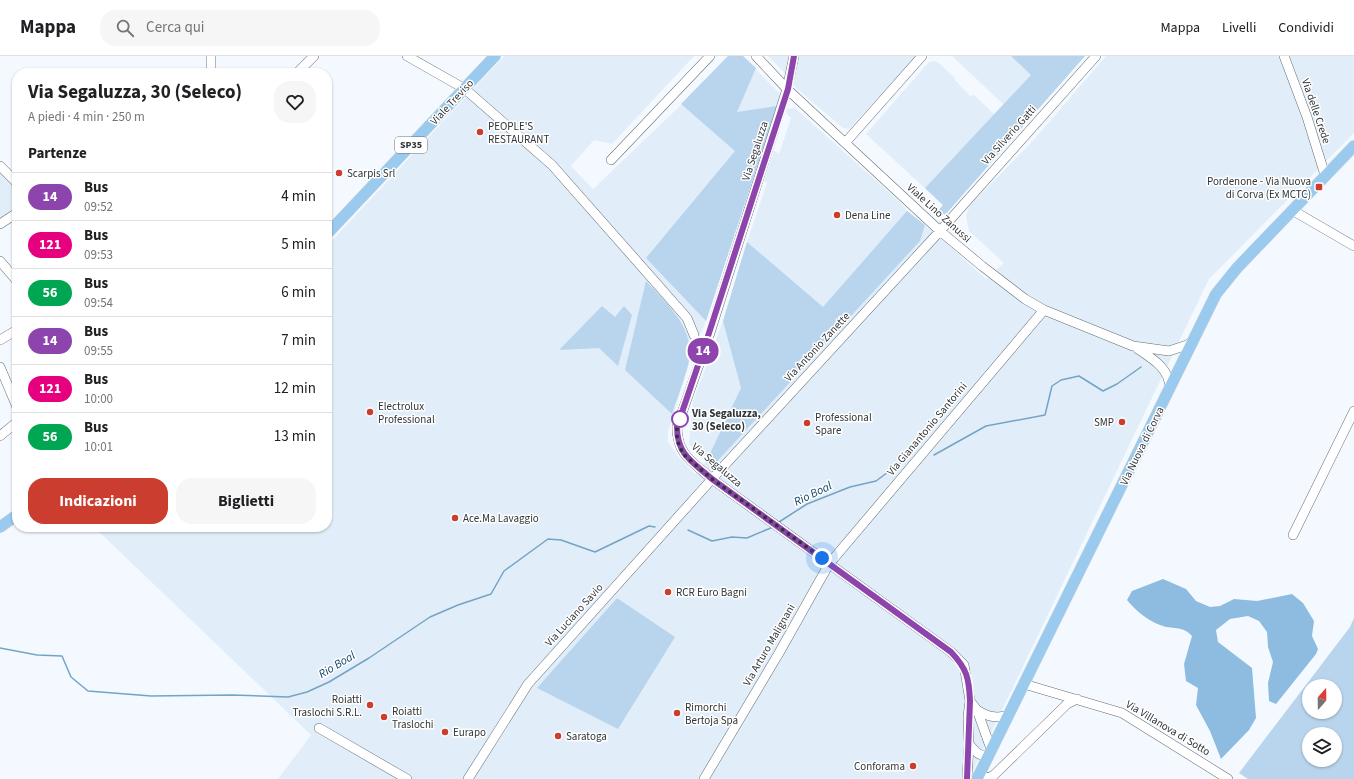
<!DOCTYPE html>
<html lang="it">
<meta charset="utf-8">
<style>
body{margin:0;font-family:"Source Sans 3",sans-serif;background:#f6f6f6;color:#202124;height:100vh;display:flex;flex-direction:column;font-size:15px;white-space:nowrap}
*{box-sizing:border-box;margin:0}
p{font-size:13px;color:#757577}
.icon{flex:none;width:22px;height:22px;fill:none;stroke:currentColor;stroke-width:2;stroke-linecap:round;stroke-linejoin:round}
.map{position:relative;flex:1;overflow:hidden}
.sheet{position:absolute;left:12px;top:12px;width:320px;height:464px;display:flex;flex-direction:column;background:#fff;border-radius:16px;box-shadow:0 1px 3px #0004}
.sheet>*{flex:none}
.badge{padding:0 8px;border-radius:13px;font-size:14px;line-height:26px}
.needle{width:26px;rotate:20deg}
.fabs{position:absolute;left:1302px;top:623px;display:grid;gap:8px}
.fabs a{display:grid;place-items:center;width:40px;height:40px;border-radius:50%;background:#fff;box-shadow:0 1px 3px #0004;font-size:20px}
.you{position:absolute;width:20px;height:20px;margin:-10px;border:3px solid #fff;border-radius:50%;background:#1a73e8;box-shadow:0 0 0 6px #1a73e833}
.map>.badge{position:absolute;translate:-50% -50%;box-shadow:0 0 0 2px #fff}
h2{padding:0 16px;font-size:15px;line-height:36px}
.round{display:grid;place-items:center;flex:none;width:42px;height:42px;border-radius:16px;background:#f6f6f6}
.summary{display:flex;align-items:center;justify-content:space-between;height:68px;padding:0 16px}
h1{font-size:19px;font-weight:700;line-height:30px}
.button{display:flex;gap:8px;margin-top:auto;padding:8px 16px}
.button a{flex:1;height:46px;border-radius:16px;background:#ca3d2f;color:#fff;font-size:16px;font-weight:700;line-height:46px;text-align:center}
.button a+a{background:#f6f6f6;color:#202124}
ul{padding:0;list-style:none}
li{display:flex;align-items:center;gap:12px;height:48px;padding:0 16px;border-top:1px solid #e0e0e0}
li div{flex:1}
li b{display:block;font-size:15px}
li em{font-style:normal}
li .badge{min-width:44px;font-weight:700;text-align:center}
header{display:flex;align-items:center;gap:24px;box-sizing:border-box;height:56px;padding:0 20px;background:#fff;border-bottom:1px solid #e0e0e0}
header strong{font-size:19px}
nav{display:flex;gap:22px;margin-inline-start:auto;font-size:14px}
.search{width:280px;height:36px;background:#f6f6f6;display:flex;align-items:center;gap:10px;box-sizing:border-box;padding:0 14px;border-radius:16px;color:#757577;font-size:15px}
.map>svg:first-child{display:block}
</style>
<header>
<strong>Mappa</strong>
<div class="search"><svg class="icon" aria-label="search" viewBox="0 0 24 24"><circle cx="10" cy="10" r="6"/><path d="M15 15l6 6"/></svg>Cerca qui</div>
<nav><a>Mappa</a><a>Livelli</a><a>Condividi</a></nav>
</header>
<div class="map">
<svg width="1354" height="723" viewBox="0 0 1354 723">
<rect width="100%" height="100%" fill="#f3f9fe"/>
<path fill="#e1eef9" d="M504,0H694L612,88L594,84L571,110L593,133L681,49L728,0H743L780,38L777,50L706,265L691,301L668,376V386L680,403L695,418L706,406L689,388L693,345L723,265L747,186L767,127L764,125L774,94L779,98L791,62L786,57L787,53L795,52L900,146L907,155L944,185L986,223L1004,207L969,175L966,160L970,149L1032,86L1106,0H1354V77L1209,223L969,723H278L311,679L94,471H327V190Z
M768,0H916L849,73L843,72L795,31L785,17Z
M952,0H1085L945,159L939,154L943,149L866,78L929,6L934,5L939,7L955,22V24L970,40L974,39L994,58L1004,49Z
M0,114L17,132V152L0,162Z"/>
<path fill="#b8d5ed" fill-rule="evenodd" d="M728,0H743L756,12L737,56L777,50L706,265L646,202L735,95L681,48Z
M1011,0H1085L945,159L939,154L943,149L925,132L1031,19Z
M907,155L925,169L920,185L712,411L706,406L741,332L723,265L747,186L823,251Z
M646,225C665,246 689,266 690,296C691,307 676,345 672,358L625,314Z
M602,250L615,261L624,250L632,259L618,310L599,292L559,294Z
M617,542L675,581L618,673L537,632Z
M1354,562V723H1248L1239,717L1350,571ZM1309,630H1335V656H1309ZM1309,678H1335V704H1309Z"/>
<path fill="#8ebce0" d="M1163,523L1186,533L1196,545L1210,551L1220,550L1234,543L1257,545L1292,538L1303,547L1314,565L1312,580L1318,593L1316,598L1276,648L1269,645L1268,627L1273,606L1268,591L1267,576L1259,565L1248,560L1230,563L1216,574L1218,586L1252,612L1256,662L1249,674L1221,703L1210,675L1196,649L1198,632L1186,625L1184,608L1192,580C1182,569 1172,574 1160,569C1147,564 1136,555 1127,544L1132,535Z"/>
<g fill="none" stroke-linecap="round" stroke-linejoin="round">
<path stroke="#75a3c6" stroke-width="1.5" d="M934,399L986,370L1045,359L1052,330L1061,324L1079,320L1103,335L1117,328L1141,311
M779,466L807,448L850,431L876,425L903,405L916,389
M688,474L712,485L732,481L747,482L773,471
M0,592L37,599L62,600L71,621L88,635L151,640L232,639L288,641L307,636L329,626L369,602L430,561L458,549L491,538L504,515L548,483L561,484L595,496L649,470L655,471"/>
<defs>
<path id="minor" d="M407,0L465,33L552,109L687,262L694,279
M756,0L787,33L940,175L982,210L1025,243L1044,254L1133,290L1169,295L1187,289L1194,284
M794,0L787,33L709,280L677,371C677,399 693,406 712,423L951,596L964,609L970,645L977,654L991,693
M1284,0L1307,61L1325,119
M211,17V0
M297,17L314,0
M845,87L922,0
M611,104L710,0
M0,110L17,127
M1292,154L1354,190
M0,168L17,157
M0,205L17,225
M0,284L17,274
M1138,293C1153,303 1170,313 1170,333
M0,311L17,351
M0,380L17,366
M1293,479L1354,355
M1024,628L1122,657L1228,723
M970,645L968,660L969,688C975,695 978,700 988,700
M977,654C988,661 995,662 1007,660
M319,672L407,723
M979,719L988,722L994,719L1067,648L1077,643
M468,723L528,628L712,423L940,175L1096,0
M704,723L779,597L829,508L1044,254
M967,723L969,688"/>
<path id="major" d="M327,178L495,0
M0,471L17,459
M977,723L1216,238L1237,212L1354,90"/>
</defs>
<use href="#minor" stroke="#666e75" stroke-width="10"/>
<use href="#major" stroke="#d6d7d7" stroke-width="12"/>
<use href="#minor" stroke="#fff" stroke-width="9"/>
<use href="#major" stroke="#9acaed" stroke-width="11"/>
</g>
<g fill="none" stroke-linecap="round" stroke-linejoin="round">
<defs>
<path id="line" d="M794,0L788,33L708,280L677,371C677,399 693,406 712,423L951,596C967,613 969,622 970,645L967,723"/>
</defs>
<use href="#line" stroke="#fff" stroke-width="9"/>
<use href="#line" stroke="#8e44ad" stroke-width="6"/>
<path stroke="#313538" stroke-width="4" stroke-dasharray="0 7.2" d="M680,363L682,358L677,371V384L683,398L712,423L822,502"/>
</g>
<g fill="#ca3d2f" stroke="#fff" stroke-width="1.5">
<circle cx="480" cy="76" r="4"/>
<circle cx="339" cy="117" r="4"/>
<rect x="1315" y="127" width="8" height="8" rx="2"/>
<circle cx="837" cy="159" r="4"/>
<circle cx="370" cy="356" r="4"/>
<circle cx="1122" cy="366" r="4"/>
<circle cx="807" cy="367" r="4"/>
<circle cx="455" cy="462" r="4"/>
<circle cx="668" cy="536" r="4"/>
<circle cx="370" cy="649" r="4"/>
<circle cx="677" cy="657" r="4"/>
<circle cx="384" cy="661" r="4"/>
<circle cx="445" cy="676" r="4"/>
<circle cx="558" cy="680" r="4"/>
<circle cx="913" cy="710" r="4"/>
</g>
<circle fill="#fff" stroke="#8e44ad" stroke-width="2" cx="680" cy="363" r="8"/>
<g text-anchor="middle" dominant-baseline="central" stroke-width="3" stroke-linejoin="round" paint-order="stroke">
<rect fill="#fff" stroke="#6f7274" stroke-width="1" x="395" y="81" width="32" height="16" rx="3"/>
<g font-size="10" font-weight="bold" fill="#313538">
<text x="411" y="89">SP35</text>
</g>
<g font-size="11" fill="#313538" stroke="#fff">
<text transform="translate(452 46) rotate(-47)">Viale Treviso</text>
<text transform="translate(1316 55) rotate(71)">Via delle Crede</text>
<text transform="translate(1009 79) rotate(-48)">Via Silverio Gatti</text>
<text transform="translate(755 95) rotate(-72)">Via Segaluzza</text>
<text transform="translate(939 157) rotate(42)">Viale Lino Zanussi</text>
<text transform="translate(817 291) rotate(-47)">Via Antonio Zanette</text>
<text transform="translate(927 373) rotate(-50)">Via Gianantonio Santorini</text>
<text transform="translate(1142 390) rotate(-64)">Via Nuova di Corva</text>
<text transform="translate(717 409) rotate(40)">Via Segaluzza</text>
<text transform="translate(574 559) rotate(-48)">Via Luciano Savio</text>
<text transform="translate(769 589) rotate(-60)">Via Arturo Malignani</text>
<text transform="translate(1168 672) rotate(31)">Via Villanova di Sotto</text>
</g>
<g font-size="11" fill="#313538" stroke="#fff" text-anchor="start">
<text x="488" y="70">PEOPLE'S<tspan x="488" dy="13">RESTAURANT</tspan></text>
<text x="347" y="117">Scarpis Srl</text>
<text x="1311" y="125" text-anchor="end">Pordenone - Via Nuova<tspan x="1311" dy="13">di Corva (Ex MCTC)</tspan></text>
<text x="845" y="159">Dena Line</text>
<text x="378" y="350">Electrolux<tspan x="378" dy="13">Professional</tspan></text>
<text x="815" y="361">Professional<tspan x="815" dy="13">Spare</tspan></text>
<text x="1114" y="366" text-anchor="end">SMP</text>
<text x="463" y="462">Ace.Ma Lavaggio</text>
<text x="676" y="536">RCR Euro Bagni</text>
<text x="362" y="643" text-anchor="end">Roiatti<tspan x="362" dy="13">Traslochi S.R.L.</tspan></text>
<text x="685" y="651">Rimorchi<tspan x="685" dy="13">Bertoja Spa</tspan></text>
<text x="392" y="655">Roiatti<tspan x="392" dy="13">Traslochi</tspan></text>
<text x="453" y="676">Eurapo</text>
<text x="566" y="680">Saratoga</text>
<text x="905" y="710" text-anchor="end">Conforama</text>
</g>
<g font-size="11" font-weight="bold" fill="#313538" stroke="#fff" text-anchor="start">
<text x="692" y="357">Via Segaluzza,<tspan x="692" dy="13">30 (Seleco)</tspan></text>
</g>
<g font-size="12" font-style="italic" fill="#0d4467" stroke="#fff">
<text transform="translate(813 438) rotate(-26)">Rio Boal</text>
<text transform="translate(337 609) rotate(-31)">Rio Boal</text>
</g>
</g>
</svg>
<div class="fabs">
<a><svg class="needle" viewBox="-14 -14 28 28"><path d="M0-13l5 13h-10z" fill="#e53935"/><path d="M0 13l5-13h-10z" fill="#757577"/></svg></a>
<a><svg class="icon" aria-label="layers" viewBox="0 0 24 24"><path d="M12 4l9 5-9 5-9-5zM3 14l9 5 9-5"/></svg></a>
</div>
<div class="you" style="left:822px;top:502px"></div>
<b class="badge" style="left:703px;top:295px;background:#8e44ad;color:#fff">14</b>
<section class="sheet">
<div class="summary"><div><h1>Via Segaluzza, 30 (Seleco)</h1><p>A piedi · 4 min · 250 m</p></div><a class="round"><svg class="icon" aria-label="heart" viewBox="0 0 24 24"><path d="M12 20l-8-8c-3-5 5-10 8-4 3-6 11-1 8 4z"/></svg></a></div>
<h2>Partenze</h2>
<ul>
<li><span class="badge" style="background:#8e44ad;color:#fff">14</span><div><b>Bus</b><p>09:52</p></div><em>4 min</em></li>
<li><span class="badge" style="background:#e6007e;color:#fff">121</span><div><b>Bus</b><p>09:53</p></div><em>5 min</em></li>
<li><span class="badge" style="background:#00a651;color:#fff">56</span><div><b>Bus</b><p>09:54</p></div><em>6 min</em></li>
<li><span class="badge" style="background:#8e44ad;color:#fff">14</span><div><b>Bus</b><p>09:55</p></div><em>7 min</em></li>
<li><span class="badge" style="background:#e6007e;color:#fff">121</span><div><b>Bus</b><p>10:00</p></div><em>12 min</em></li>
<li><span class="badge" style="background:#00a651;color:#fff">56</span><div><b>Bus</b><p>10:01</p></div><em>13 min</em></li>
</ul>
<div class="button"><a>Indicazioni</a><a>Biglietti</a></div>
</section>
</div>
